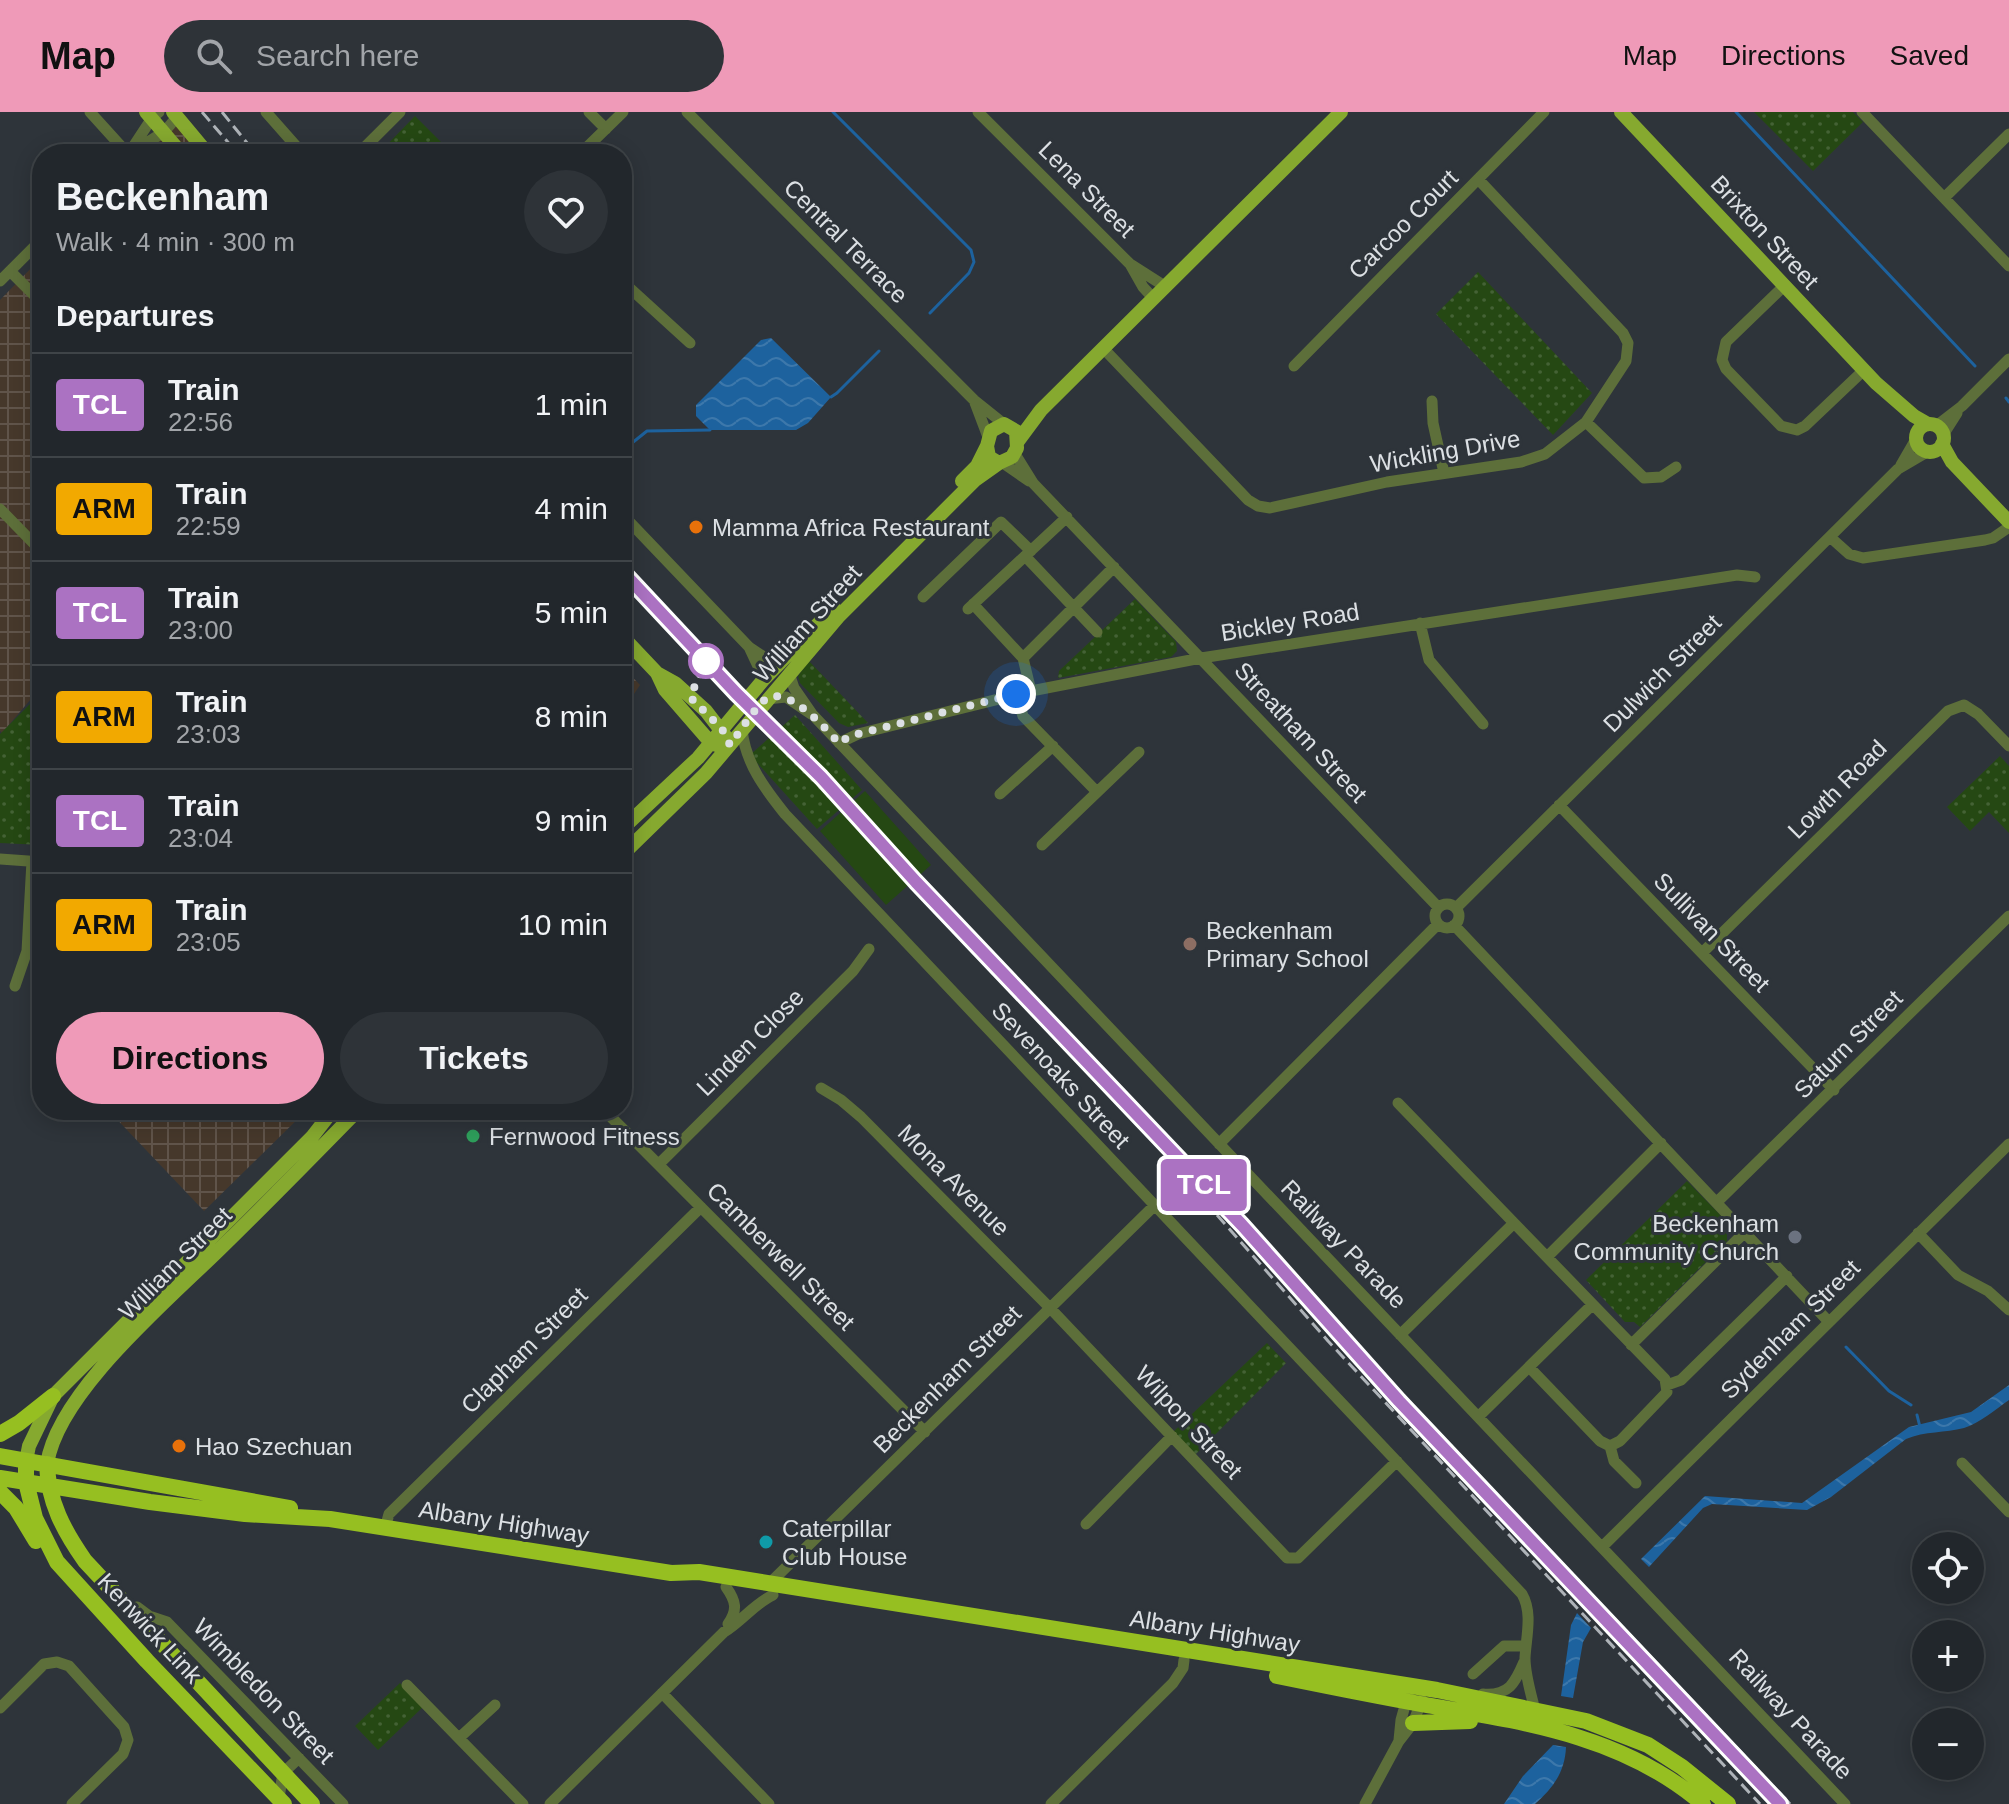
<!DOCTYPE html>
<meta charset="utf-8">
<style>
body{margin:0;font-family:Helvetica,sans-serif;background:#2e3338;color:#f1f3f6;height:100vh;display:flex;flex-direction:column;font-size:30px;white-space:nowrap}
*{box-sizing:border-box;margin:0}
p{font-size:26px;color:#a2a5a9}
.icon{flex:none;width:44px;height:44px;fill:none;stroke:currentColor;stroke-width:2;stroke-linecap:round;stroke-linejoin:round}
.map{position:relative;flex:1;overflow:hidden}
.drawer{position:absolute;left:32px;top:32px;width:600px;height:976px;display:flex;flex-direction:column;background:#22272c;border-radius:32px;box-shadow:0 4px 20px #0003,0 0 0 2px #3f4448}
.drawer>*{flex:none}
.badge{padding:0 16px;border-radius:6px;font-size:28px;line-height:52px}
.controls{position:absolute;left:1912px;top:1420px;display:grid;gap:16px}
.controls a{display:grid;place-items:center;width:72px;height:72px;border-radius:50%;background:#22272c;box-shadow:0 4px 20px #0003,0 0 0 2px #3f4448;font-size:40px}
.you{position:absolute;width:40px;height:40px;margin:-20px;border:6px solid #fff;border-radius:50%;background:#1a73e8;box-shadow:0 0 0 12px #1a73e833}
.map>.badge{position:absolute;translate:-50% -50%;box-shadow:0 0 0 4px #fff}
h2{padding:0 24px;font-size:30px;line-height:72px}
.round{display:grid;place-items:center;flex:none;width:84px;height:84px;border-radius:42px;background:#2e3338}
.summary{display:flex;align-items:center;justify-content:space-between;height:136px;padding:0 24px}
h1{font-size:38px;font-weight:800;line-height:60px}
.primary-button{display:flex;gap:16px;margin-top:auto;padding:16px 24px}
.primary-button a{flex:1;height:92px;border-radius:48px;background:#ef9ab8;color:#111;font-size:32px;font-weight:800;line-height:92px;text-align:center}
.primary-button a+a{background:#2e3338;color:#f1f3f6}
ul{padding:0;list-style:none}
li{display:flex;align-items:center;gap:24px;height:104px;padding:0 24px;border-top:2px solid #3f4448}
li div{flex:1}
li b{display:block;font-size:30px}
li em{font-style:normal}
li .badge{min-width:88px;font-weight:700;text-align:center}
header{display:flex;align-items:center;gap:48px;box-sizing:border-box;height:112px;padding:0 40px;background:#ef9ab8;color:#111}
header strong{font-size:38px}
nav{display:flex;gap:44px;margin-inline-start:auto;font-size:28px}
.search{width:560px;height:72px;background:#2e3338;display:flex;align-items:center;gap:20px;box-sizing:border-box;padding:0 28px;border-radius:44px;color:#a2a5a9;font-size:30px}
.map>svg:first-child{display:block}
</style>
<header>
<strong>Map</strong>
<div class="search"><svg class="icon" aria-label="search" viewBox="0 0 24 24"><circle cx="10" cy="10" r="6"/><path d="M15 15l6 6"/></svg>Search here</div>
<nav><a>Map</a><a>Directions</a><a>Saved</a></nav>
</header>
<div class="map">
<svg width="2009" height="1692" viewBox="0 0 2009 1692">
<defs>
<pattern id="industrial-grid" width="8" height="8" patternUnits="userSpaceOnUse" patternTransform="scale(2)"><rect width="8" height="8" fill="#46382b"/><path d="M0 4h8M4 0v8" fill="none" stroke="#60544a"/></pattern>
<pattern id="grass-dots" width="8" height="8" patternUnits="userSpaceOnUse" patternTransform="scale(2)"><rect width="8" height="8" fill="#254813"/><path d="M2 2h.1M6 6h.1" fill="none" stroke="#446235" stroke-width="1.8" stroke-linecap="round"/></pattern>
<pattern id="water-waves" width="16" height="10" patternUnits="userSpaceOnUse" patternTransform="scale(2)"><rect width="16" height="10" fill="#1d629e"/><path d="M0 5q4-4 8 0t8 0" fill="none" stroke="#3d78ab"/></pattern>
</defs>
<rect width="100%" height="100%" fill="#2e343a"/>
<path fill="url(#industrial-grid)" d="M179,10L206,42H144Z
M42,145V574L2,621L0,619V188Z
M622,554L640,573L622,600Z
M108,998H307L204,1099Z"/>
<path fill="url(#grass-dots)" d="M1754,0H1853L1863,10L1813,59Z
M415,4L453,42H378Z
M1478,160L1592,281L1553,323L1436,202Z
M1135,487L1176,530L1177,539L1171,545L1058,566L1059,559Z
M809,549L868,611L848,615L839,611L800,571L798,564Z
M42,580V733L0,731V622Z
M795,603L862,678L817,717L750,643Z
M2000,644L2009,654V721L1989,700L1970,719L1947,695Z
M1687,1069L1727,1110V1129L1640,1215L1634,1210H1625L1586,1168Z
M1267,1231L1286,1251L1195,1343L1173,1320Z
M400,1571L423,1595L378,1638L355,1614Z"/>
<path fill="#254813" d="M865,679L931,753L886,793L820,719Z"/>
<path fill="url(#water-waves)" d="M771,226L831,285L808,311L796,318H710L696,304V293L761,228Z
M2009,1273V1288C1996,1297 1980,1311 1964,1316C1945,1321 1925,1319 1906,1327L1831,1385L1807,1398L1712,1392L1703,1396L1649,1455L1641,1447L1705,1384L1802,1391L1909,1315L1971,1300Z
M1577,1501L1591,1516L1583,1530L1573,1586L1561,1584L1571,1513Z
M1553,1633L1566,1635C1565,1660 1553,1676 1535,1692H1504L1523,1664Z"/>
<g fill="none" stroke-linecap="round" stroke-linejoin="round">
<path stroke="#1d629e" stroke-width="3" d="M833,0L971,138L974,150L969,161L930,201
M1736,0L1975,254
M831,285L837,281L879,239
M2006,286L2009,290
M622,339L647,319L710,318
M1846,1235L1889,1279L1911,1293
M1917,1303L1920,1315"/>
<path stroke="#5d6f3a" stroke-width="11" d="M90,0L128,42
M266,0L303,42
M589,0L606,17
M687,0L974,288L1004,312
M978,0L1130,152L1143,175L1154,187
M1862,0L2009,154
M131,38L152,6L159,0
M129,42L164,20L177,5
M358,42L400,0
M580,42L623,0
M1944,86L2009,22
M1130,152L1166,175
M10,159L42,191
M0,169L42,127
M622,169L690,231
M1785,173L1726,230L1722,248L1726,257L1781,314L1797,318L1805,314L1864,258
M1103,236L1248,388L1258,394L1270,396L1387,370L1521,350L1545,342L1586,310L1626,249L1628,231L1623,221L1478,67
M1294,254L1544,0
M974,288L988,325
M1432,289L1433,311L1444,361
M1586,310L1644,366L1661,365L1676,355
M1936,314L1962,294L2009,247
M1943,323L1957,301
M1015,342L1033,371L1438,795
M1003,351L1029,369
M1901,353L1916,327
M0,397L42,440
M622,402L749,535L767,547L781,549
M1830,425L1849,442L1863,446L1985,428L1993,426L2009,415
M1025,444L1097,520
M923,485L1001,410L1031,439
M973,492L1023,546L1031,579
M968,497L1067,405
M1420,511L1429,548L1483,612
M749,535L764,567
M1023,546L1114,455
M789,561L794,576L812,602L1845,1692
M1016,582L1023,604L1097,680
M767,587L786,585L811,602
M742,617C745,651 765,677 785,702L1522,1482C1533,1501 1526,1525 1525,1546C1525,1563 1531,1582 1535,1598
M839,631L858,622L1031,579L1201,546L1737,463L1755,465
M1000,682L1053,634
M1559,693L1834,978
M1042,733L1139,640
M0,747L42,750
M1435 804a12 12 0 1 1 24 0a12 12 0 1 1-24 0Z
M1456,796L1898,357L1927,340
M1454,813L1829,1210
M1702,841L1948,599L1964,593L1978,602L2009,634
M15,874L27,839L32,749
M821,976L841,988L861,1005L1051,1197L1287,1446H1298L1397,1349
M1398,991L1514,1111L1400,1223
M604,998L925,1320
M1219,1032L1438,812
M659,1052L853,859L869,837
M1717,1090L2009,804
M1514,1111L1665,1267L1667,1280L1620,1329L1610,1334L1600,1329L1529,1255
M1918,1121L1958,1163L1988,1179L2009,1198
M1547,1145L1661,1031
M1631,1233L1745,1120
M1667,1273L1681,1268L1787,1164
M1478,1305L1592,1193
M1610,1334L1614,1349L1636,1371
M1962,1351L2009,1400
M1086,1412L1172,1324
M385,1416L389,1402L701,1095
M1602,1435L2009,1032
M770,1471L1154,1094
M726,1475C736,1489 738,1498 728,1512
M137,1495L149,1504L167,1510L343,1692
M1473,1562L1504,1534H1526
M407,1573L523,1692
M662,1581L769,1692
M1483,1582C1509,1584 1515,1571 1524,1550
M0,1596L44,1552L57,1550L69,1554L124,1615L128,1628L123,1642L72,1692
M459,1626L495,1593
M1399,1628L1401,1608L1408,1583
M279,1686L283,1661L299,1646
M550,1692L724,1520C742,1509 754,1492 773,1483
M1051,1692L1173,1571L1183,1556L1184,1548
M1365,1692L1399,1629L1413,1611L1422,1588"/>
<path stroke="#86a92f" stroke-width="14" d="M146,0L182,42
M173,0L203,36L205,42
M1621,0L1876,271L1914,304L1928,312
M1004,312L1016,319L1017,336L1012,345L999,351L989,345L987,334L991,319Z
M1916 326a14 14 0 1 1 28 0a14 14 0 1 1-28 0Z
M1018,329L1041,298L1341,0
M1942,332L1952,350L2009,410
M962,369L977,354L987,334
M622,524L657,561L675,571L706,599L726,625
M657,561L665,578L711,631L719,634
M622,717L698,646L764,567L834,496
M622,743L706,661L839,504L975,368L999,351
M26,1349L29,1334L53,1284L312,1025L333,998
M47,1352C58,1279 172,1185 225,1132C270,1088 314,1043 358,998"/>
<path stroke="#96bf21" stroke-width="16" d="M0,1322L19,1311L53,1284
M0,1344L290,1396
M26,1349V1370L35,1406L57,1450L147,1549L284,1692
M47,1352C48,1390 64,1419 85,1449L312,1692
M0,1366L150,1390L245,1402L330,1407L671,1461L699,1460L1437,1578L1586,1609L1648,1633L1682,1655L1728,1692
M0,1380L16,1396L36,1429
M1277,1564C1326,1574 1376,1584 1426,1593C1525,1610 1624,1624 1703,1692
M1413,1611L1470,1609"/>
<path stroke="#aeb3b8" stroke-width="3" stroke-dasharray="12 6" stroke-linecap="butt" d="M202,0L238,42
M222,0L256,42
M622,459C719,563 820,664 916,770L1790,1692
M1217,1103L1328,1229L1760,1692"/>
</g>
<g fill="none" stroke-linecap="round" stroke-linejoin="round">
<defs>
<path id="line" d="M622,459L736,581L821,665L916,770L1242,1113L1399,1289L1780,1692"/>
</defs>
<use href="#line" stroke="#fff" stroke-width="18"/>
<use href="#line" stroke="#ab72c2" stroke-width="12"/>
<path stroke="#dce0e4" stroke-width="8" stroke-dasharray="0 14.4" d="M706,549L690,585L722,617L730,633C739,621 755,595 766,587C788,573 826,617 839,631L850,624L1016,582"/>
</g>
<g fill="#e8710a" stroke="#2e343a" stroke-width="3">
<circle cx="696" cy="415" r="8"/>
<circle cx="179" cy="1334" r="8"/>
</g>
<circle fill="#fff" stroke="#ab72c2" stroke-width="4" cx="706" cy="549" r="16"/>
<circle fill="#8d6e63" stroke="#2e343a" stroke-width="3" cx="1190" cy="832" r="8"/>
<circle fill="#2e9e5b" stroke="#2e343a" stroke-width="3" cx="473" cy="1024" r="8"/>
<circle fill="#6b7280" stroke="#2e343a" stroke-width="3" cx="1795" cy="1125" r="8"/>
<circle fill="#0f9aa8" stroke="#2e343a" stroke-width="3" cx="766" cy="1430" r="8"/>
<g text-anchor="middle" dominant-baseline="central" stroke-width="6" stroke-linejoin="round" paint-order="stroke">
<g font-size="24" fill="#dce0e4" stroke="#2e343a">
<text transform="translate(1087 77) rotate(45)">Lena Street</text>
<text transform="translate(1403 112) rotate(-45)">Carcoo Court</text>
<text transform="translate(1765 120) rotate(47)">Brixton Street</text>
<text transform="translate(846 129) rotate(45)">Central Terrace</text>
<text transform="translate(1445 339) rotate(-10)">Wickling Drive</text>
<text transform="translate(1290 510) rotate(-9)">Bickley Road</text>
<text transform="translate(807 511) rotate(-48)">William Street</text>
<text transform="translate(1662 561) rotate(-45)">Dulwich Street</text>
<text transform="translate(1301 620) rotate(47)">Streatham Street</text>
<text transform="translate(1837 677) rotate(-45)">Lowth Road</text>
<text transform="translate(1712 820) rotate(46)">Sullivan Street</text>
<text transform="translate(750 930) rotate(-45)">Linden Close</text>
<text transform="translate(1848 932) rotate(-45)">Saturn Street</text>
<text transform="translate(1061 963) rotate(47)">Sevenoaks Street</text>
<text transform="translate(954 1068) rotate(45)">Mona Avenue</text>
<text transform="translate(1344 1132) rotate(46)">Railway Parade</text>
<text transform="translate(781 1144) rotate(45)">Camberwell Street</text>
<text transform="translate(175 1151) rotate(-45)">William Street</text>
<text transform="translate(1790 1217) rotate(-45)">Sydenham Street</text>
<text transform="translate(524 1238) rotate(-45)">Clapham Street</text>
<text transform="translate(947 1267) rotate(-45)">Beckenham Street</text>
<text transform="translate(1189 1310) rotate(47)">Wilpon Street</text>
<text transform="translate(504 1410) rotate(9)">Albany Highway</text>
<text transform="translate(150 1516) rotate(47)">Kenwick Link</text>
<text transform="translate(1215 1519) rotate(9)">Albany Highway</text>
<text transform="translate(264 1579) rotate(46)">Wimbledon Street</text>
<text transform="translate(1791 1602) rotate(47)">Railway Parade</text>
</g>
<g font-size="24" fill="#dce0e4" stroke="#2e343a" text-anchor="start">
<text x="712" y="415">Mamma Africa Restaurant</text>
<text x="1206" y="818">Beckenham<tspan x="1206" dy="28">Primary School</tspan></text>
<text x="489" y="1024">Fernwood Fitness</text>
<text x="1779" y="1111" text-anchor="end">Beckenham<tspan x="1779" dy="28">Community Church</tspan></text>
<text x="195" y="1334">Hao Szechuan</text>
<text x="782" y="1416">Caterpillar<tspan x="782" dy="28">Club House</tspan></text>
</g>
</g>
</svg>
<div class="controls">
<a><svg class="icon" aria-label="locate" viewBox="0 0 24 24"><circle cx="12" cy="12" r="6"/><path d="M12 2v4M12 18v4M2 12h4M18 12h4"/></svg></a>
<a>+</a>
<a>−</a>
</div>
<div class="you" style="left:1016px;top:582px"></div>
<b class="badge" style="left:1204px;top:1073px;background:#ab72c2;color:#fff">TCL</b>
<section class="drawer">
<div class="summary"><div><h1>Beckenham</h1><p>Walk · 4 min · 300 m</p></div><a class="round"><svg class="icon" aria-label="heart" viewBox="0 0 24 24"><path d="M12 20l-8-8c-3-5 5-10 8-4 3-6 11-1 8 4z"/></svg></a></div>
<h2>Departures</h2>
<ul>
<li><span class="badge" style="background:#ab72c2;color:#fff">TCL</span><div><b>Train</b><p>22:56</p></div><em>1 min</em></li>
<li><span class="badge" style="background:#f2a900;color:#111">ARM</span><div><b>Train</b><p>22:59</p></div><em>4 min</em></li>
<li><span class="badge" style="background:#ab72c2;color:#fff">TCL</span><div><b>Train</b><p>23:00</p></div><em>5 min</em></li>
<li><span class="badge" style="background:#f2a900;color:#111">ARM</span><div><b>Train</b><p>23:03</p></div><em>8 min</em></li>
<li><span class="badge" style="background:#ab72c2;color:#fff">TCL</span><div><b>Train</b><p>23:04</p></div><em>9 min</em></li>
<li><span class="badge" style="background:#f2a900;color:#111">ARM</span><div><b>Train</b><p>23:05</p></div><em>10 min</em></li>
</ul>
<div class="primary-button"><a>Directions</a><a>Tickets</a></div>
</section>
</div>
